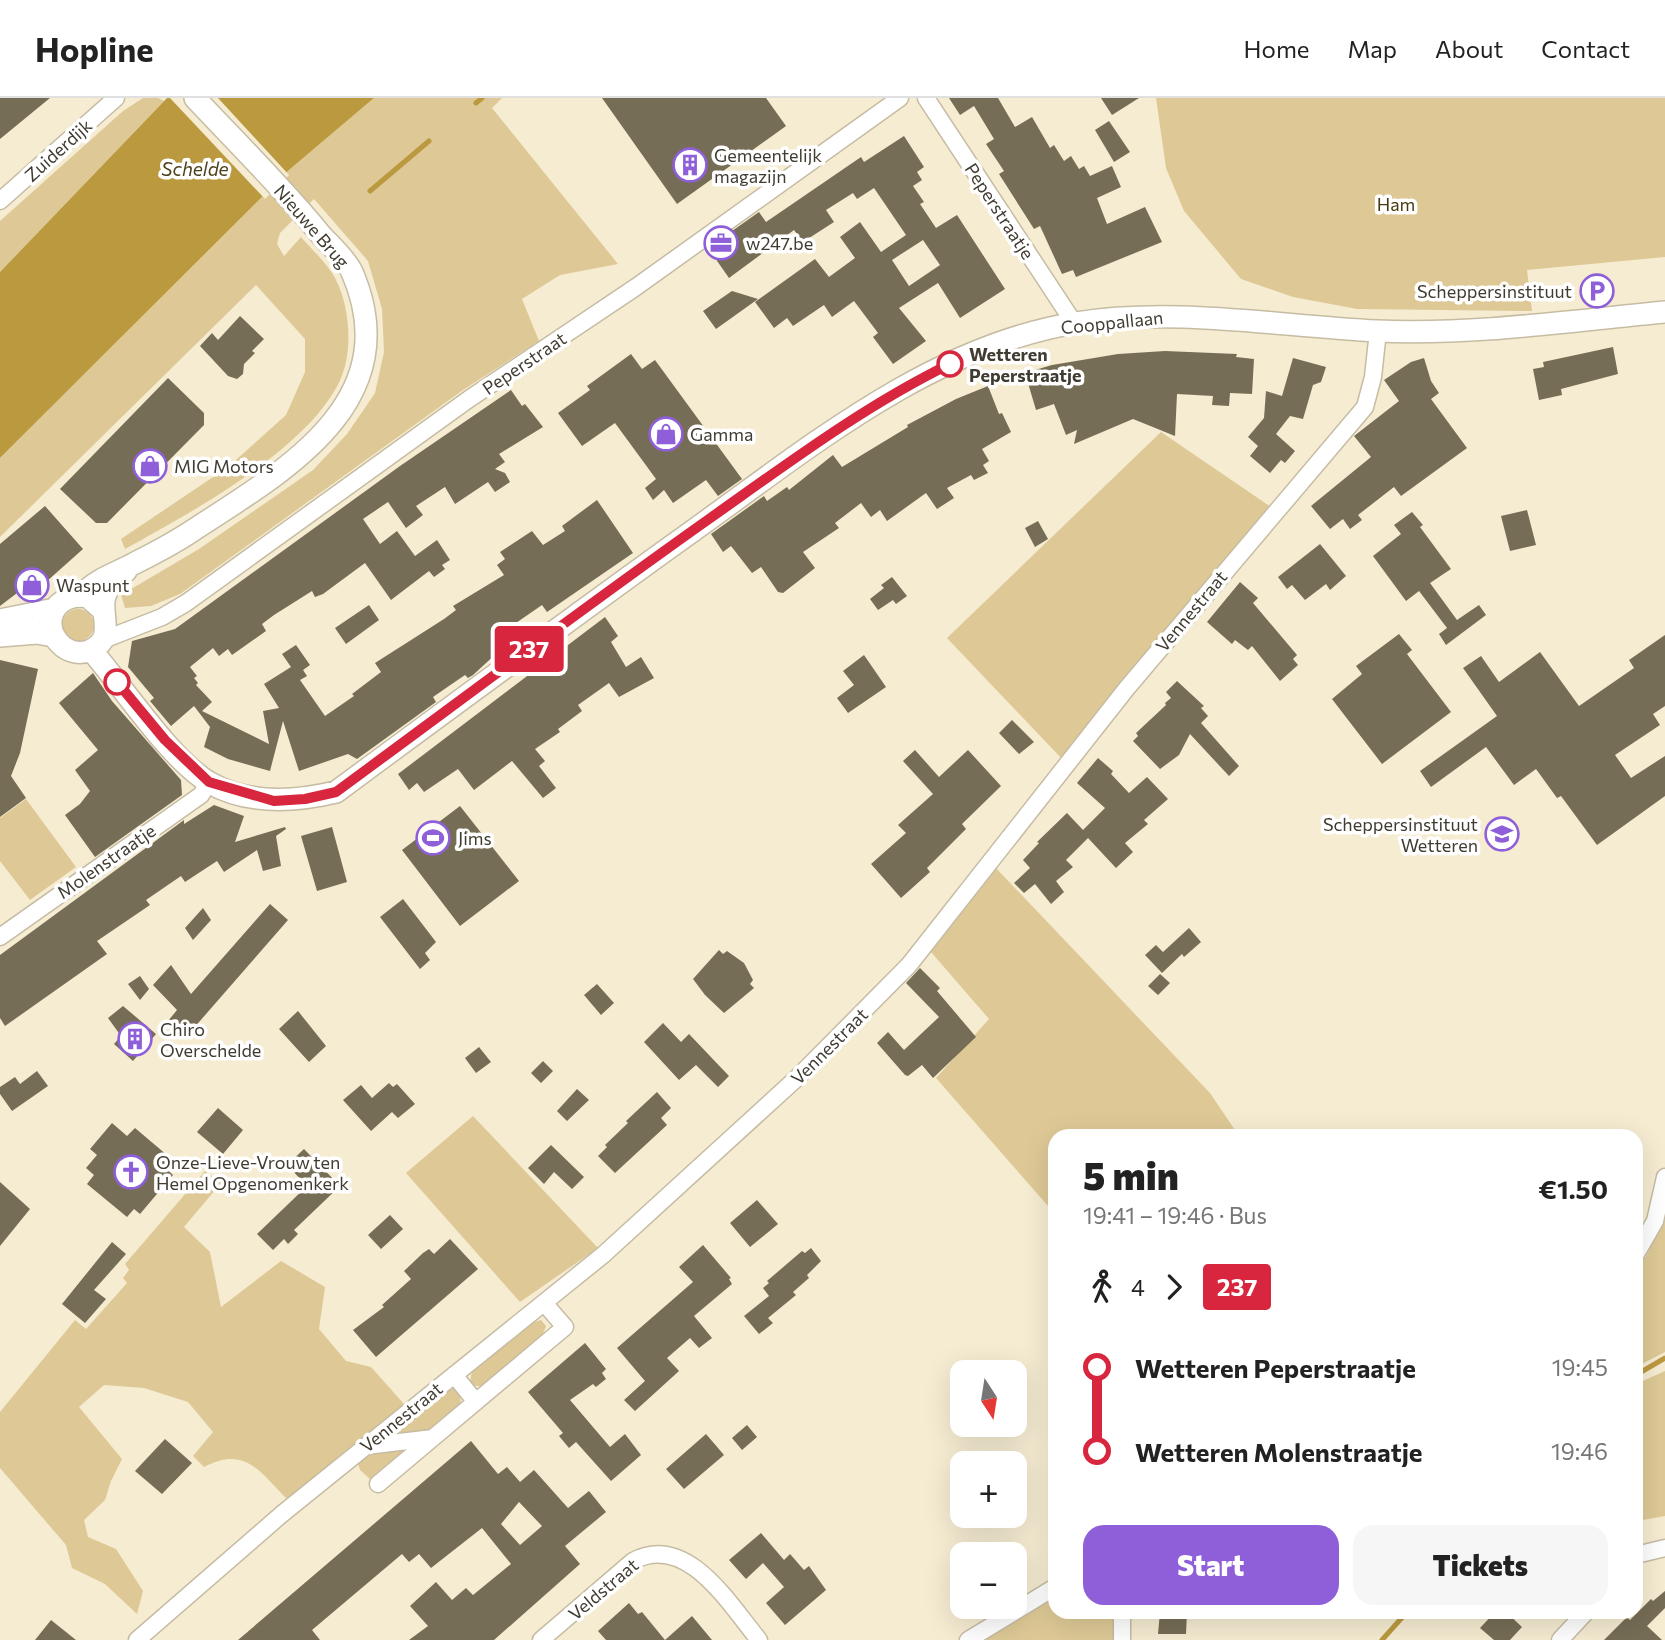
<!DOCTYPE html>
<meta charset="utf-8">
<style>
body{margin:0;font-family:Commissioner,sans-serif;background:#f6f6f6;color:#222;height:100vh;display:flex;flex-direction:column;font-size:26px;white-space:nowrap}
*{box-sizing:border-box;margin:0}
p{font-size:23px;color:#767676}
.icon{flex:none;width:38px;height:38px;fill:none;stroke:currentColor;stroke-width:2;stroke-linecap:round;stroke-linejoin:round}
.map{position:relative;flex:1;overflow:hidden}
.drawer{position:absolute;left:1048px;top:1031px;width:595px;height:490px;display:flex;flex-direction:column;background:#fff;border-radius:21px;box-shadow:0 7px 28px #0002}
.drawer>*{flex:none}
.badge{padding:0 14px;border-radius:5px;font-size:24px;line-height:46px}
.needle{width:46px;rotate:168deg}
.fabs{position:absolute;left:950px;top:1262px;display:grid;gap:14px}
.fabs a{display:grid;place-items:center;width:77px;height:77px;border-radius:14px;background:#fff;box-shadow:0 7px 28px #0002;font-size:35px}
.map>.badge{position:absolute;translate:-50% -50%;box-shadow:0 0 0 4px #fff}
.legs{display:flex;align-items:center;gap:10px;height:77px;padding:0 35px;font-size:23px}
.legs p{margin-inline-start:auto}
.overview{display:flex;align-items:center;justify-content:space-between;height:119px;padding:0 35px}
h1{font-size:38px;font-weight:800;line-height:52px}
.cta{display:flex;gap:14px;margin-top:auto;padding:14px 35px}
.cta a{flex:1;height:80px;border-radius:21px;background:#8e5fd9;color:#fff;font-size:28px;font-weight:800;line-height:80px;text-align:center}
.cta a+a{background:#f6f6f6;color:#222}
ul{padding:0 35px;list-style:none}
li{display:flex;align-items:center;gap:24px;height:84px;font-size:26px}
li i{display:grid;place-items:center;width:10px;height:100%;margin:0 9px;background:currentColor}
li i::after{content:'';width:18px;height:18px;margin:-9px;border:5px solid;border-radius:50%;background:#fff}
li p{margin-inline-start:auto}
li:first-child i{background:linear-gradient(#0000 50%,currentColor 0)}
li:last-child i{background:linear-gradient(currentColor 50%,#0000 0)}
header{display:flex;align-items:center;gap:42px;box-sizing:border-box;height:98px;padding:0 35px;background:#fff;border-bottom:2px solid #e0e0e0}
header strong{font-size:33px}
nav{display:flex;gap:38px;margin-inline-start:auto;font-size:24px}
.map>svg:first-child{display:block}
</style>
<header>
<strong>Hopline</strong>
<nav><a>Home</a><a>Map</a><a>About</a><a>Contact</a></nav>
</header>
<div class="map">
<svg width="1665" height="1542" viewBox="0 0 1665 1542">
<rect width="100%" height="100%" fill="#f6ecd2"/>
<path fill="#dec996" d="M143,0H158L164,3L0,174V123L123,13Z
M374,0H502L492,10L618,166L560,177L522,201L539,243L463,292L180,496L151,508L125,510L121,497L199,451L313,372L347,336L375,295L384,254L382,211L368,163L314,101L280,135L277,146L284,158L301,139C312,152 328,166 335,180C350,208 353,252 341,280C311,350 190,415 125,451L121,441L228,369L286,317L305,274V241L256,187L0,439V360L289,72Z
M1156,0H1665V159L1527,172L1532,213L1357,211L1293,199L1241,181L1184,113L1166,70Z
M1161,334L1271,409L1189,503L1062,661L947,540Z
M62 527a16 16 0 1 1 32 0a16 16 0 1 1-32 0Z
M26,701L76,769L30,802L0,763V720Z
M995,769L1210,995L1239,1038H1055V1116L936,980L989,921L931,854Z
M473,1018L598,1150L520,1204L406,1075Z
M205,1073L221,1085L184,1129L210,1154L221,1209L281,1163L325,1189L319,1231L346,1263L371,1269L404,1306L287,1401C260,1374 245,1347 204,1369L193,1358L213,1334L188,1304L144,1290L104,1287L79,1309L122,1361L111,1383L105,1402L84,1422L88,1439L116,1451L143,1493L137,1516L105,1486L72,1470L66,1447L0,1370V1314L75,1222L86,1231L127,1185L123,1180L129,1172L125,1166Z
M1665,1118V1254L1636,1269V1168L1646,1159Z
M541,1222L546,1228L542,1239L483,1288H473L470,1284L473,1268L524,1227Z
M1665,1273V1418L1643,1422L1639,1395L1636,1396V1286Z
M448,1290L456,1291L460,1296L461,1308L426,1336L380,1341Z
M416,1346L372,1383L360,1372L357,1363L371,1352Z
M1055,1497V1514H1114V1542H979Z"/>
<path fill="#bb993f" d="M167,0H374L289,72L0,360V174Z"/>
<path fill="#f6ecd2" d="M170,0H218L289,77L265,101Z"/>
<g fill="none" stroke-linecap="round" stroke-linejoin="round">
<path stroke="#bb993f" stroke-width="5" d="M476,5L482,0
M370,93L429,43
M1636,1277L1665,1260
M1382,1542L1407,1514"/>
</g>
<path fill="#766d56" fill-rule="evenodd" d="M0,0H50L0,41Z
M602,0H766L786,28L677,106Z
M949,0H998L1015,29L1032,19L1050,50L1054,47L1064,63L1071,58L1079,71L1084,68L1090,78L1112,68L1121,89L1097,100L1107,126L1145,109L1162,144L1076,179L1073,172L1062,176L1040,128L1034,131L999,76L1004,73L986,46L994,41L974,8L960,17Z
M1101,0H1139L1112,17Z
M1109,23L1130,54L1114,64L1095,32Z
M904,38L924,69L917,74L922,82L913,88L924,104L920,106L936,130L957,117L1005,191L960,220L938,185L899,210L926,243L893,266L873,239L878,235L854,203L832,219L824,207L793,228L787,220L774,230L755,204L815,161L829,179L855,160L840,139L860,124L881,154L906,137L874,90L857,101L853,95L826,112L834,124L803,144L794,132L729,180L708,150L759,114L766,124L861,59L864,64ZM923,142L940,167L909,188L892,162Z
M732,193L758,201L716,231L703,213Z
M240,218L264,241L252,253L255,255L244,266L243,276L237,281L228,278L200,248L212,235L218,242Z
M1613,249L1618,276L1561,291L1562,297L1539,302L1533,271L1544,269L1543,264Z
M1165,253L1237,256L1236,259L1254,261L1252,296L1230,295L1229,308L1212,307L1213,298L1177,296L1175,338L1133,321L1074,346L1077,332L1066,337L1054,306L1036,312L1025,275L1052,267L1118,256Z
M631,256L642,271L655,262L742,381L718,398L706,382L673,405L664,392L653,402L645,390L656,381L615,325L582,348L558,315L590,292L587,288Z
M1293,260L1326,269L1321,284L1313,287L1303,321L1290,318L1276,336L1295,353L1285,365L1281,362L1270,375L1250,358L1258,348L1248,339L1264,320L1266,293L1282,298Z
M1424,260L1431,283L1439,295L1431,301L1467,350L1401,398L1394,389L1358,417L1362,422L1350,431L1343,421L1330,431L1311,408L1371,359L1354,338L1399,303L1384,282L1411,264Z
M168,280L204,315V327L107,425H96L60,391Z
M988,288L999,316L1002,315L1011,334L982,351L989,363L983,367L988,375L974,382L971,377L947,390L954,400L937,411L926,395L887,423L880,412L871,419L861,405L835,425L839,430L803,454L815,470L783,495L778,494L761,469L752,475L731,448L723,454L711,436L764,398L767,403L787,389L789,392L833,357L842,369L908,329L907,327L956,301Z
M511,292L522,308L525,306L543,329L499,356L505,364L495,371L505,375L510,384L495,394L488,384L455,406L445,389L416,408L423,417L406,430L388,404L363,421L380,446L397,433L415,458L437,442L450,462L442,467L445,471L434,479L429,473L391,502L365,465L323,496L315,499L312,493L274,517L262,526L266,533L232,557L228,551L219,558L213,550L190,569L197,578L194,580L198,585L196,587L212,604L202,613L269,646L263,613L279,610L264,586L291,569L282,556L296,547L310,567L303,572L307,578L300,582L325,618L354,598L352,596L381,574L375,565L444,521L456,512L453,508L504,477L497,467L505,461L500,454L532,433L543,447L565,433L562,428L597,402L633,455L547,514L542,507L503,534L511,542L473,577L468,580L465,577L446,590L433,599L436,604L357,661L348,656L299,673L283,623L270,673L228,661L204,649L210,629L194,608L171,628L150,603L154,600L128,569L132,543L175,531L400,368Z
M45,408L83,451L37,492H21L0,508V446Z
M1527,412L1536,447L1510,453L1501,418Z
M1412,414L1423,427L1420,429L1451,471L1430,485L1457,522L1479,507L1486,517L1446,547L1439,536L1447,530L1419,493L1406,503L1373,458L1401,436L1394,427Z
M1038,423L1048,441L1035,449L1025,430Z
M1320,446L1346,478L1330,492L1326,486L1305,502L1292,487L1287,491L1278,479Z
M892,479L907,498L896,506L893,502L878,512L870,501L884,490L881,487Z
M1240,484L1258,500L1253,505L1297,557L1293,561L1298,567L1280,583L1252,548L1248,552L1235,542L1232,546L1207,524Z
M369,507L379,522L346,546L335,530Z
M605,519L618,538L611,544L626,569L641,559L654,580L619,599L609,585L578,607L582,613L558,631L560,634L535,651L545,663L539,668L556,690L543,700L512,663L474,692L458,671L424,694L417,685L409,692L398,676Z
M1399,536L1412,552L1407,556L1451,614L1382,666L1332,601L1362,576L1356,568Z
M1665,537V608L1653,616L1660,627L1615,657L1631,680L1665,658V698L1597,747L1561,698L1557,700L1536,671L1514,687L1486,649L1431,689L1420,673L1497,618L1463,570L1481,558L1499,584L1540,554L1579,608L1634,570L1629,562Z
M864,557L886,589L848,615L837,600L854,587L843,573Z
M0,562L38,571L20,655L11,678L26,700L0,719Z
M93,575L112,603L181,682L182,697L95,759L65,717L80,706L90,693L75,672L98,652L59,605Z
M1177,583L1204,608L1201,610L1208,618L1201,625L1239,668L1229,678L1190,636L1179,657L1160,671L1133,643L1138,638L1136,635L1166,607L1165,605L1171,600L1166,594Z
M1012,622L1034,644L1019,656L999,635Z
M915,652L939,679L968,652L1001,688L962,726L966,731L927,770L930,774L901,800L871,766L906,735L898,727L933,696L903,663Z
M1098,660L1113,673L1111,676L1129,695L1147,679L1168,701L1144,722L1148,726L1125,745L1133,754L1116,770L1088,740L1066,762L1073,769L1056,783L1064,794L1051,806L1035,786L1024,795L1014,785L1030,770L1023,762L1039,745L1037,744L1067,715L1083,732L1105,710L1077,685Z
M214,707L244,718L235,744L285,729L286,731L276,738L281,768L263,773L257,752L224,774L217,763L185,784L181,778L146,802L150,807L97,843L107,856L5,928L0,920V857L184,722V726Z
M460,708L519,783L460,828L402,752Z
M332,729L347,784L317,793L301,738Z
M403,801L436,844L425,855L430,862L420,871L380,819Z
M270,806L288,822L186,939L168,923L177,912L153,887L171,867L191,896Z
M203,810L211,822L193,842L185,830Z
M1189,830L1201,844L1184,859L1182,856L1162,875L1145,857L1156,847L1163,854Z
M719,852L723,856L727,853L744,865L753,882L750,886L754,890L724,915L705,897L693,881Z
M920,870L940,890L937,893L976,939L933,980L922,967L908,978L905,977L877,945L888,934L904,952L939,919L906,885Z
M1160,876L1170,885L1158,897L1148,888Z
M140,878L149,891L140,902L128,886Z
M597,886L614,905L601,917L584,897Z
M123,908L156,936L133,963L114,946L121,938L108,920Z
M298,913L326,948L309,964L279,931Z
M663,925L681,944L689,936L729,978L718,989L696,967L679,982L644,944Z
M479,949L491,964L476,975L465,960Z
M543,963L553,973L541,985L531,975Z
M37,973L48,988L12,1013L0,996V989L15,979L20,986Z
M389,985L393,989L397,986L415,1006L398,1020L392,1014L371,1033L343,1002L361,987L372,1000Z
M577,991L589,1002L567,1023L557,1013Z
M657,994L671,1010L661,1020L667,1027L615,1075L598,1058L607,1049L605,1047L628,1025L626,1023Z
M218,1010L243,1032L223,1056L197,1034Z
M112,1025L127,1038L135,1030L174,1063L167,1071L173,1077L140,1116L134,1111L127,1119L87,1086L94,1077L86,1070L97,1057L90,1051Z
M551,1047L584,1079L572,1091L554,1074L544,1086L528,1070Z
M304,1051L340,1088L294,1132L298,1136L288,1146L284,1141L273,1152L257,1136L307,1088L287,1067Z
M0,1084L30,1111L0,1148Z
M757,1102L778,1126L750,1149L730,1125Z
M390,1117L403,1131L381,1151L368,1137Z
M450,1141L478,1171L376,1259L353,1232L384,1209L382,1207L411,1181L404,1173L423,1155L429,1151L434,1156Z
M112,1144L126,1156L94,1192L106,1201L85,1225L62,1206Z
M703,1147L731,1180L729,1181L732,1186L694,1218L712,1240L699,1250L690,1240L667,1260L679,1273L635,1313L624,1302L645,1283L617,1250L693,1184L679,1169Z
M811,1150L821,1163L807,1177L809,1180L793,1194L796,1197L768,1220L773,1225L759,1236L744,1218L769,1198L763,1190L769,1185L767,1183L802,1153L805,1155Z
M585,1245L606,1271L602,1275L606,1281L596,1289L593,1286L570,1302L610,1349L625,1336L641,1357L611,1383L576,1344L569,1350L559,1338L563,1335L528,1294Z
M747,1327L757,1339L742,1352L732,1340Z
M706,1336L724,1357L684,1391L666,1371Z
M165,1341L192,1365L162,1396L135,1373Z
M471,1343L498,1376L507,1369L520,1384L534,1372L568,1410L589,1393L606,1414L565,1448L580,1466L494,1542H409L428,1528L410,1508L436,1484L452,1502L466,1490L473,1497L511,1466L482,1430L431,1470L419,1456L409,1464L402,1456L312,1532L320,1542H238ZM519,1404L542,1428L520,1447L501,1426Z
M761,1435L784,1462L790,1456L804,1472L809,1468L826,1492L785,1527L766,1505L784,1489L763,1465L746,1481L729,1462Z
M1665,1493V1510L1647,1528L1662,1542H1604L1627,1519L1630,1522L1651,1501L1653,1503Z
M629,1505L638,1516L642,1514L665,1542L692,1518L712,1542H606L598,1533Z
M1160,1514H1187L1186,1536H1158Z
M1495,1514H1506L1522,1529L1510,1542H1494L1480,1530Z
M51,1522L76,1542H35Z"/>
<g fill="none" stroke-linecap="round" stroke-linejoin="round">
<defs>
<path id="street" d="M926,0L1074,225
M0,103L116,0
M103,542L162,519L186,505L469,301L636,189L900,0
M0,839L201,697L209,684
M1636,1156L1655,1123L1665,1079
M454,1277L476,1304
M366,1348L433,1340
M378,1386L565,1229L545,1206
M1636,1457L1665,1450
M137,1542L282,1416L603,1157L798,979L909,867L1127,590L1365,309L1373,279L1378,233
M541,1542L633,1463C687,1434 729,1506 759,1542
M968,1542L1055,1489
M1122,1542V1514
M1560,1542L1586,1514"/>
<path id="secondary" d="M81,498C97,480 115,476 135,465C155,455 176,444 195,431C286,372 408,303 352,174C346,161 331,148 321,137C282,89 237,45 195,0
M104,513L88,499C77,497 66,499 58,507C38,529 64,564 91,552C114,541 102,521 104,503C106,489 116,481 126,473
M0,522L55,511
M0,538L37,535L53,538
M91,552C122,587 171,663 210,685C249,707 294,704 336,694C455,606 574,518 694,432C810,349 930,249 1075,225C1175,209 1276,228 1377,233C1472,237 1571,223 1665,214"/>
</defs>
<use href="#street" stroke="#c6bca3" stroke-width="19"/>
<use href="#secondary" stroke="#c6bca3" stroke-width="24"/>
<use href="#street" stroke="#fff" stroke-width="16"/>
<use href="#secondary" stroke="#fff" stroke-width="21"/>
</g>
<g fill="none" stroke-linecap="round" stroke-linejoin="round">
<defs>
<path id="line-1" d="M117,584L165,642L209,684L274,703L305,701L336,694C460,603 583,510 709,421C787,366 864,308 950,266"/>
</defs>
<use href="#line-1" stroke="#fff" stroke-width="16"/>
<use href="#line-1" stroke="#d7263d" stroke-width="10"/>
</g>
<defs>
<symbol id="building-ring" viewBox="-11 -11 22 22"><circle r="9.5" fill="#fff" stroke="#8e5fd9" stroke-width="1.5"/><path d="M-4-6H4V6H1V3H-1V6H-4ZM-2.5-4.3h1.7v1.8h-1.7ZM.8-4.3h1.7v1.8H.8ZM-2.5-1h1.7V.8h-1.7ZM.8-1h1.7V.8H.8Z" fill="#8e5fd9"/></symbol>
<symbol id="office-ring" viewBox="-11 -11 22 22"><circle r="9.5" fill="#fff" stroke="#8e5fd9" stroke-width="1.5"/><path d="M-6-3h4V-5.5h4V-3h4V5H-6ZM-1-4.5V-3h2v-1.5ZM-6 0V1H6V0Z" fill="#8e5fd9"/></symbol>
<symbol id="parking-ring" viewBox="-11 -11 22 22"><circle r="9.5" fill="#fff" stroke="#8e5fd9" stroke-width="1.5"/><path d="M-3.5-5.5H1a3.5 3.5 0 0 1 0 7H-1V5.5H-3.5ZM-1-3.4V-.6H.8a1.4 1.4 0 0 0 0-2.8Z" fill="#8e5fd9"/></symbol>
<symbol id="shop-ring" viewBox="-11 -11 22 22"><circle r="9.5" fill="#fff" stroke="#8e5fd9" stroke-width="1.5"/><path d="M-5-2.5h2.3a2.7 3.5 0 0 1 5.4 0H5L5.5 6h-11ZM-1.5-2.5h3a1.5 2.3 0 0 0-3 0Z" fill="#8e5fd9"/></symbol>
<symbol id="school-ring" viewBox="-11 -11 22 22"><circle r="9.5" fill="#fff" stroke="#8e5fd9" stroke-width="1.5"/><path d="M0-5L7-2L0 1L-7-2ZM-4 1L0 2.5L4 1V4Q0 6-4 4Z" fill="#8e5fd9"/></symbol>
<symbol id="stadium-ring" viewBox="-11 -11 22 22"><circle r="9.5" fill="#fff" stroke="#8e5fd9" stroke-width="1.5"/><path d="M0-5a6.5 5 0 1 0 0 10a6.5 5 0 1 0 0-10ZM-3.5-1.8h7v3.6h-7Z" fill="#8e5fd9"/></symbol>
<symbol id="church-ring" viewBox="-11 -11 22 22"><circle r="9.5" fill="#fff" stroke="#8e5fd9" stroke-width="1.5"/><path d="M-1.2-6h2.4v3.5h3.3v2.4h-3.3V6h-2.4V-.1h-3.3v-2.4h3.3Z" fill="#8e5fd9"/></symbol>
</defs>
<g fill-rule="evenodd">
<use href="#building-ring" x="671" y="48" width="38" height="38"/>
<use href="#office-ring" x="702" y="126" width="38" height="38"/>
<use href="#parking-ring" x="1578" y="174" width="38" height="38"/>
<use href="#shop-ring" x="647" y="317" width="38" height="38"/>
<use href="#shop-ring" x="131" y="349" width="38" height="38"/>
<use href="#shop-ring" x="13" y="468" width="38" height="38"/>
<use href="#school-ring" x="1483" y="717" width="38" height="38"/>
<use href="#stadium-ring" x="414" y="721" width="38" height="38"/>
<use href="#building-ring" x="116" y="922" width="38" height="38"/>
<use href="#church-ring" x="112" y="1055" width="38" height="38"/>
</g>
<g fill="#fff" stroke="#d7263d" stroke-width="3.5">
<circle cx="950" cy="266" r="12"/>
<circle cx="117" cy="584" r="12"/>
</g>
<g text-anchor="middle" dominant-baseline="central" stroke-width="7" stroke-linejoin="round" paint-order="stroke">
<g font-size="18" fill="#403c32" stroke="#fff">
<text transform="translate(58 52) rotate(-42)">Zuiderdijk</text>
<text transform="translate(1000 113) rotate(57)">Peperstraatje</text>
<text transform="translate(312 128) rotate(49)">Nieuwe Brug</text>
<text transform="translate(1112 224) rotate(-6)">Cooppallaan</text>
<text transform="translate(524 265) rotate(-34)">Peperstraat</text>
<text transform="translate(1191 513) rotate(-50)">Vennestraat</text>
<text transform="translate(106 763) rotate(-35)">Molenstraatje</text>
<text transform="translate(829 948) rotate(-45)">Vennestraat</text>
<text transform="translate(401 1319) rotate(-39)">Vennestraat</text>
<text transform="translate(603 1491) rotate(-40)">Veldstraat</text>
</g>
<g font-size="18" fill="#403c32" stroke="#fff" text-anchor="start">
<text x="714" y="57">Gemeentelijk<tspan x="714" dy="21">magazijn</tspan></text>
<text x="746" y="145">w247.be</text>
<text x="1572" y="193" text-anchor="end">Scheppersinstituut</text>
<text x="690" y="336">Gamma</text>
<text x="174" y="368">MIG Motors</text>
<text x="56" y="487">Waspunt</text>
<text x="1478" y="726" text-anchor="end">Scheppersinstituut<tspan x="1478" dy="21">Wetteren</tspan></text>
<text x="458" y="740">Jims</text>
<text x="160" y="931">Chiro<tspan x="160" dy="21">Overschelde</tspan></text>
<text x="156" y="1064">Onze-Lieve-Vrouw ten<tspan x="156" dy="21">Hemel Opgenomenkerk</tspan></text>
</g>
<g font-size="18" fill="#483913" stroke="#fff">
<text x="1396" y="106">Ham</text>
</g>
<g font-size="18" font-weight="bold" fill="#403c32" stroke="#fff" text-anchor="start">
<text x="969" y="256">Wetteren<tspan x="969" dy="21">Peperstraatje</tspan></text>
</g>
<g font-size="19" font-style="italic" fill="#4e401a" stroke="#fff">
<text x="195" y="70">Schelde</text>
</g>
</g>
</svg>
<div class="fabs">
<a><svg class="needle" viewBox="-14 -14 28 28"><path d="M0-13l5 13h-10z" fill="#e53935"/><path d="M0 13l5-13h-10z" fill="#767676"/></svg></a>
<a>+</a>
<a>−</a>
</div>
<b class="badge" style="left:529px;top:551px;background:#d7263d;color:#fff">237</b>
<section class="drawer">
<div class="overview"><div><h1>5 min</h1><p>19:41 – 19:46 · Bus</p></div><b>€1.50</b></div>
<div class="legs"><svg class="icon" aria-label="walk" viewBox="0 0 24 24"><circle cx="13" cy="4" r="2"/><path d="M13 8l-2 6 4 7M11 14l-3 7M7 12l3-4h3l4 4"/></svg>4<svg class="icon" aria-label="forward" viewBox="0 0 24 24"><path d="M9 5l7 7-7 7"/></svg><b class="badge" style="background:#d7263d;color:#fff">237</b></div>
<ul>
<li><i style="color:#d7263d"></i><b>Wetteren Peperstraatje</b><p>19:45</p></li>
<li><i style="color:#d7263d"></i><b>Wetteren Molenstraatje</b><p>19:46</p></li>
</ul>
<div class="cta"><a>Start</a><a>Tickets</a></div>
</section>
</div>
